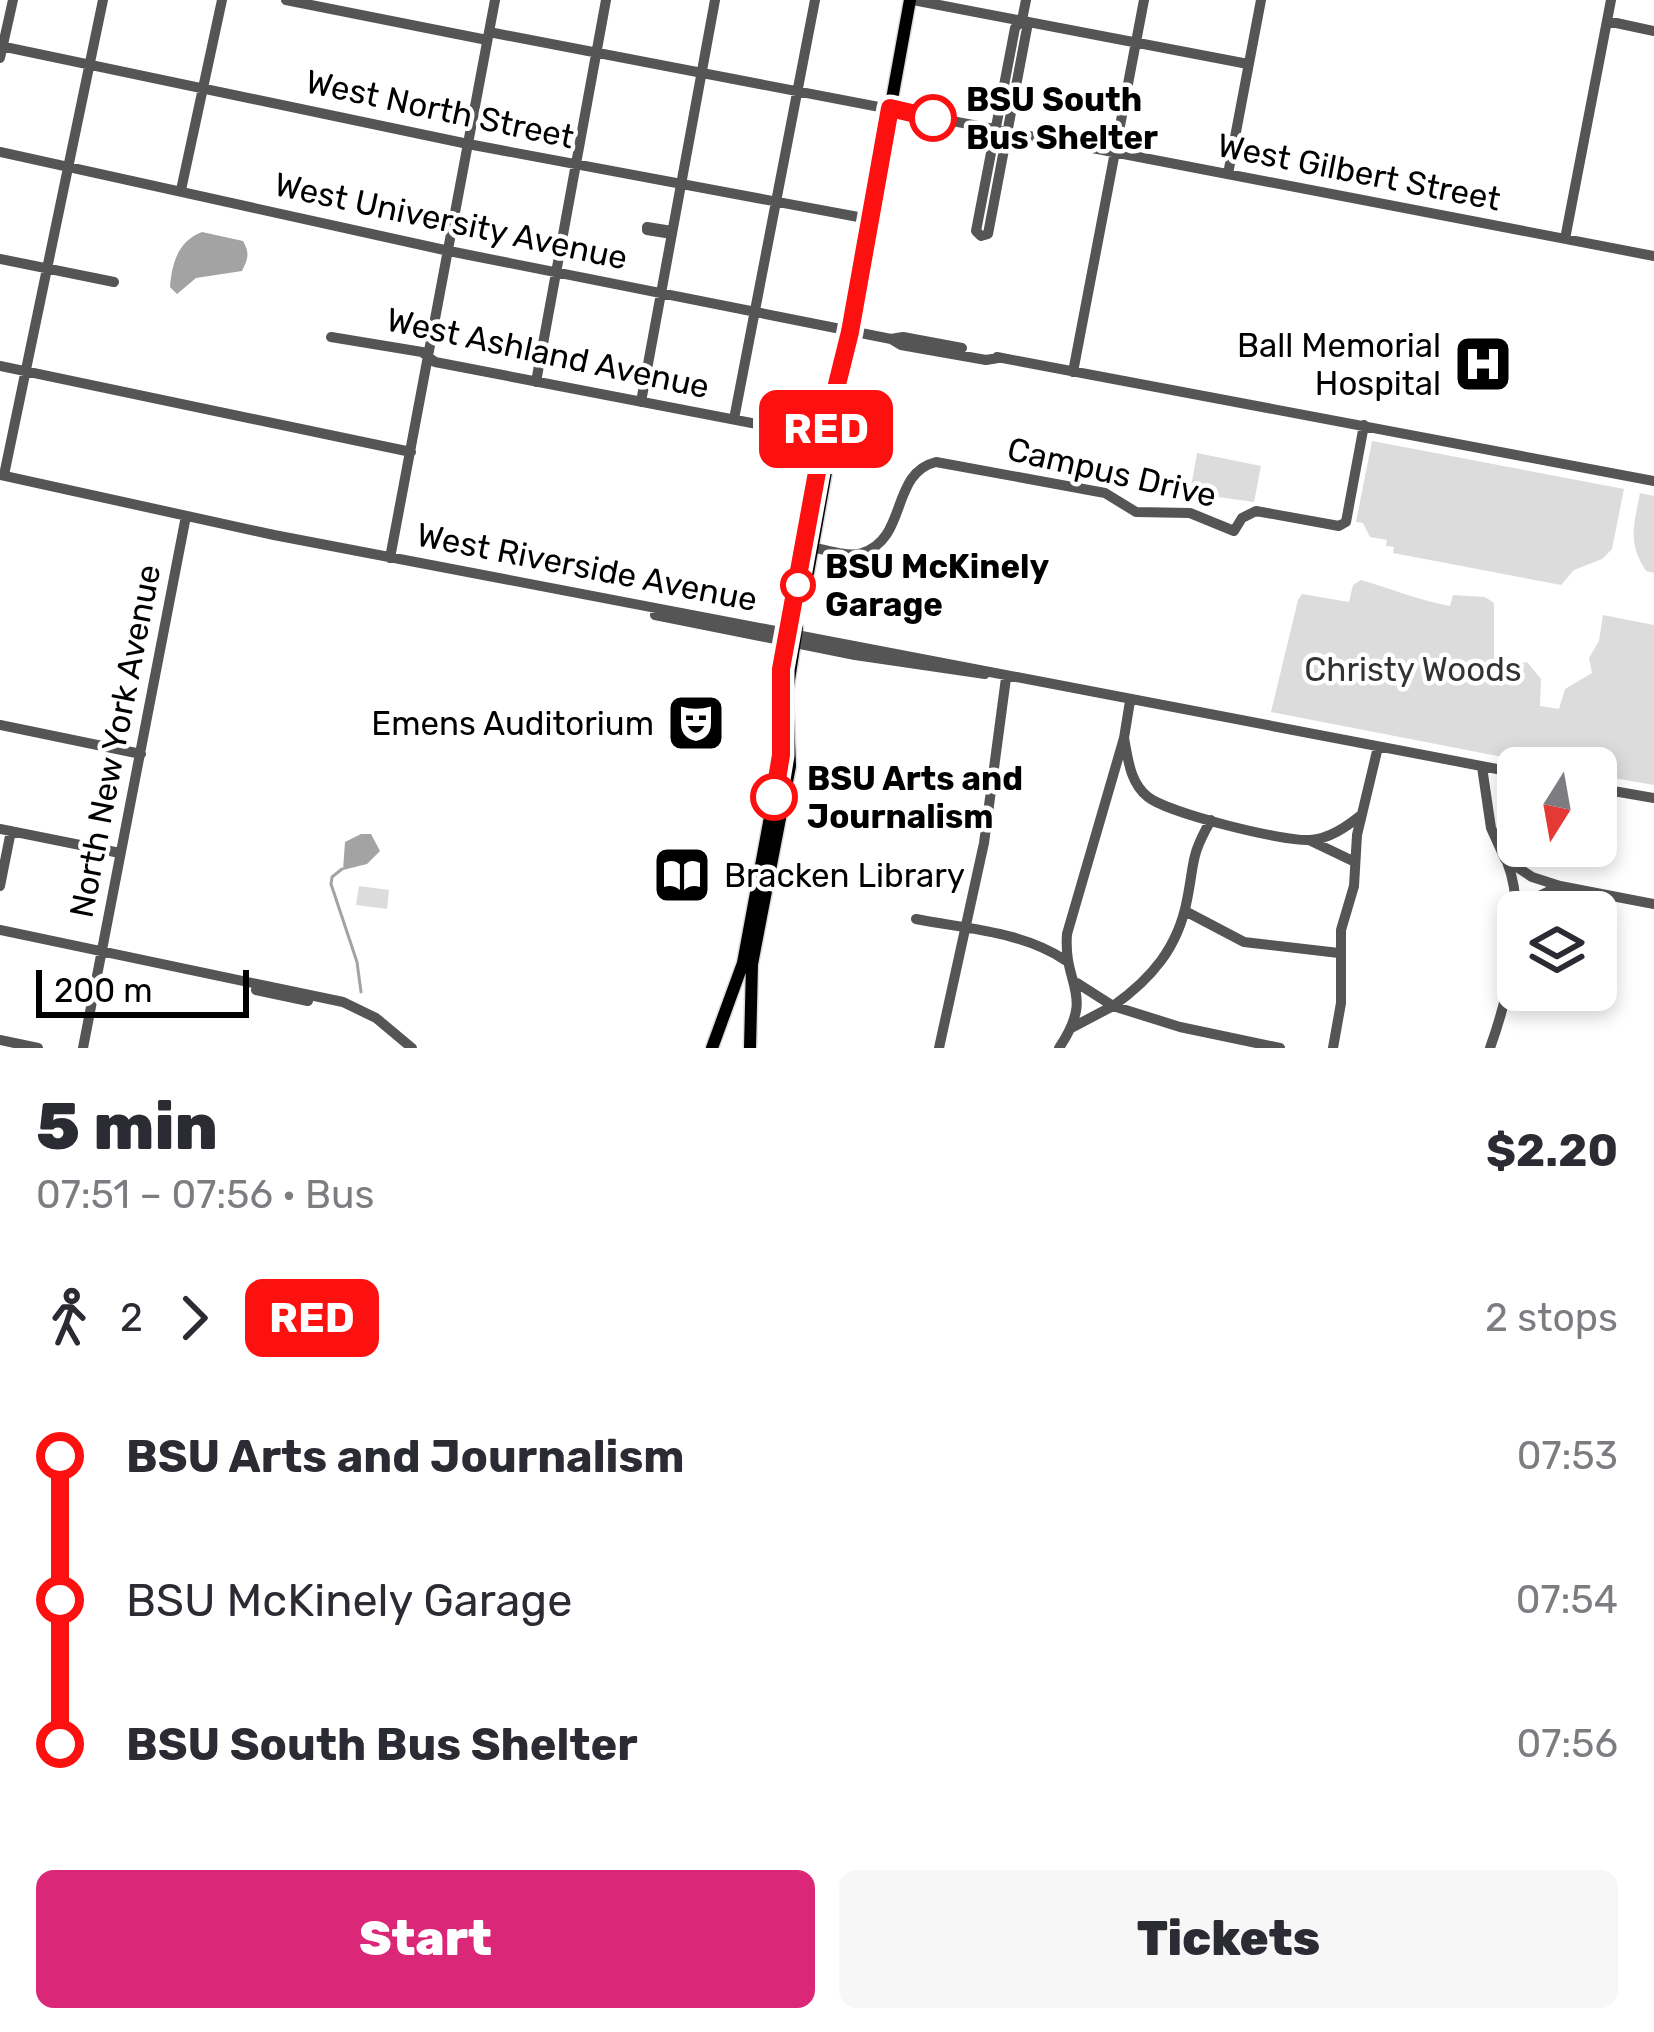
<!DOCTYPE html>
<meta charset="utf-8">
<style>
body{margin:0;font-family:Rubik,sans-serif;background:#f7f7f7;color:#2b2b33;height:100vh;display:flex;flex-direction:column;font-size:45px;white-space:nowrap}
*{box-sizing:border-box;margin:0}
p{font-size:39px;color:#7c7c81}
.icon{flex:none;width:66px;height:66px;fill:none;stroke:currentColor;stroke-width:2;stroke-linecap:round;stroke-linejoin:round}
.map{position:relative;height:1048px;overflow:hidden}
.sheet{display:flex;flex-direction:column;background:#fff;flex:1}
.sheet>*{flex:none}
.badge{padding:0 24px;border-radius:18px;font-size:42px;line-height:78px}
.needle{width:78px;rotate:191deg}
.fabs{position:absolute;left:1497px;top:747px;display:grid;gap:24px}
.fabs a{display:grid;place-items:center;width:120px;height:120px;border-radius:18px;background:#fff;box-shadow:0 6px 18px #0003;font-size:60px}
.scale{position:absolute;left:36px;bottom:30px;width:213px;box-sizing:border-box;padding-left:12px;border:6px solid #000;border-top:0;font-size:33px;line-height:42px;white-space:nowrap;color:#000;-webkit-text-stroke:9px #fff;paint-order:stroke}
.map>.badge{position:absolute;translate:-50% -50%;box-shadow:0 0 0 6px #fff}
.legs{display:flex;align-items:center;gap:18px;height:132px;padding:0 36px;font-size:39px}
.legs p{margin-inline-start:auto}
.overview{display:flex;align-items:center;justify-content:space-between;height:204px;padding:0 36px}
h1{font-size:66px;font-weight:800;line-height:90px}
.button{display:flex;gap:24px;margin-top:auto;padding:24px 36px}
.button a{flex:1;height:138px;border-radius:18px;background:#db2777;color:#fff;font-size:48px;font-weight:800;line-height:138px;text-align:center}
.button a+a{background:#f7f7f7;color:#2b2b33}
ul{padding:0 36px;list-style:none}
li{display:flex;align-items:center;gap:42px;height:144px;font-size:45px}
li i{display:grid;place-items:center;width:18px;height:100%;margin:0 15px;background:currentColor}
li i::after{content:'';width:30px;height:30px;margin:-15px;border:9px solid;border-radius:50%;background:#fff}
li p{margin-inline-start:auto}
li:first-child i{background:linear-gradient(#0000 50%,currentColor 0)}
li:last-child i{background:linear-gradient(currentColor 50%,#0000 0)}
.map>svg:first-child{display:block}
</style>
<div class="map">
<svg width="1654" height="1048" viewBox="0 0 1654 1048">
<rect width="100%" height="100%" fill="#fff"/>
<path fill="#dcdcdc" d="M1372,441L1624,489L1612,549L1602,559L1574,570L1561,585L1393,553L1394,547L1386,546L1387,540L1370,537L1363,523L1356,522Z
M1197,453L1261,466L1254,502L1190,493Z
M1640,493L1654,496V573L1646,571C1627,542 1634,525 1640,493Z
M1361,580C1392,589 1418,600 1450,606L1453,595L1485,597L1494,603V667L1527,662L1541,679L1540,706L1559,709L1565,689L1592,673L1589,658L1599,641L1603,615L1654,625V785L1596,775V768H1559L1271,712L1298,600L1302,594L1349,602L1353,585Z
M359,886L389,890L387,909L356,905Z"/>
<path fill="#a3a3a3" d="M202,232L243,241C250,253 248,259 242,271L196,278L177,294L170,287C172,263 178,241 202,232Z
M361,834H371L380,851L367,864L343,870L345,842Z"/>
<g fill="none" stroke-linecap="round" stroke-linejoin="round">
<path stroke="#a3a3a3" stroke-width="3" d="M342,869L332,877L331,884L357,962L361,992"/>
<defs>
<path id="major" d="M808,573L836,416
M712,1048L743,963L780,763L781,669L822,445L850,331L910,0
M750,1048L752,964L790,766L787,693L797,628"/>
</defs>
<use href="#major" stroke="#dbdbdb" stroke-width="15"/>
<path stroke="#555" stroke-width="10" d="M286,0L487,40
M913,0L1248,64
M1022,20L1027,28L988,234L981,236L976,231L1015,28L1022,20L1026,0
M1607,21L1654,31
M489,32L1654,256
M0,46L468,144L869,219
M0,58L13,0
M0,152L449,251L891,339L901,345L986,360L998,358
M1228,174L1261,0
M181,190L222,0
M672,234L647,230V227L672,231
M1565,239L1611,0
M0,259L114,282
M331,337L422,352L435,362L824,437
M891,339L903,337L962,348
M997,357L1654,481
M0,366L411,452
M1073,372L1144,0
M536,382L606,0
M641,402L715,0
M734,419L815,0
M0,475L274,535L1518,773
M4,475L103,0
M805,546C822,548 845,558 862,553C908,539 890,473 936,462L1105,493L1136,512L1190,513L1234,531L1242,518L1256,511L1339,526L1346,522L1364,425
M390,558L495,0
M655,615L855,655L985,674
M0,725L141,754
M1124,738C1128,759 1130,783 1148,797C1168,813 1284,842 1310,840C1329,839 1346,827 1360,816
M1482,767L1491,828L1505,859L1532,877L1560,886L1654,904
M1596,788L1654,798
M0,829L120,853
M1309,840L1355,862
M0,886L11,831
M1185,911L1244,942L1339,953
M1523,912L1537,897L1560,886
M916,919C966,929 1021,931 1065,960
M0,930L343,1002L376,1018L412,1048
M1077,983L1113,1006C1151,979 1178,948 1187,900C1195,860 1190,857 1211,820
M256,990L308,1001
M1073,1027L1113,1006L1180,1027L1280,1048
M0,1040L38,1048
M83,1048L186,516
M939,1048L984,843L1006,678
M1059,1048C1096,993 1063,987 1067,934L1124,738L1130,701
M1333,1048L1341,1003V930L1354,886L1357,835L1378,747
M1490,1048C1509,995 1528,914 1507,862"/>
<use href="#major" stroke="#000" stroke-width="12"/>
</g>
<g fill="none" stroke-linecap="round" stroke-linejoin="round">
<defs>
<path id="line-1" d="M774,797L781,755V669L822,445L850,332L890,108L933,118"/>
</defs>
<use href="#line-1" stroke="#fff" stroke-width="27"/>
<use href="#line-1" stroke="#fc1010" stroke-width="18"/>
</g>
<defs>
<symbol id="hospital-square" viewBox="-11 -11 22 22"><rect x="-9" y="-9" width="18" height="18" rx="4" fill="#000" stroke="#fff"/><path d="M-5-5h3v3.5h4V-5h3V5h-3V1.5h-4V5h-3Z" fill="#fff"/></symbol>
<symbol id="theatre-square" viewBox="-11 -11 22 22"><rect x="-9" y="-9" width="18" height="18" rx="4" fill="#000" stroke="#fff"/><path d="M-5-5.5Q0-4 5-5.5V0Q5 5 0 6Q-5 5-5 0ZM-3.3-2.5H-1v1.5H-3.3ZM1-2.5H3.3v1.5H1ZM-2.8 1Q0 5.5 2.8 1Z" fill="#fff"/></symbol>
<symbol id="library-square" viewBox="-11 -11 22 22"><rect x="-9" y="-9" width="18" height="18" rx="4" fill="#000" stroke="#fff"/><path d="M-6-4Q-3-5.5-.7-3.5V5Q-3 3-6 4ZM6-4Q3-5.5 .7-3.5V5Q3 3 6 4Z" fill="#fff"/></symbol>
</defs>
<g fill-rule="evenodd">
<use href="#hospital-square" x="1450" y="331" width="66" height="66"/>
<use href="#theatre-square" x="663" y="690" width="66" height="66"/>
<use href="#library-square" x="649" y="842" width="66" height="66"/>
</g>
<g fill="#fff" stroke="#fc1010" stroke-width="6">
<circle cx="933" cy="118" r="21"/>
<circle cx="798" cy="585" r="15"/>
<circle cx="774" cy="797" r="21"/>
</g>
<g text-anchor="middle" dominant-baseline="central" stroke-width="9" stroke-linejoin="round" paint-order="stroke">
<g font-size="33" font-weight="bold" fill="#000" stroke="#fff" text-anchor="start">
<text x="966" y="99">BSU South<tspan x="966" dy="38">Bus Shelter</tspan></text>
<text x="825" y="566">BSU McKinely<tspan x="825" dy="38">Garage</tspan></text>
<text x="807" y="778">BSU Arts and<tspan x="807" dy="38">Journalism</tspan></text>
</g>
<g font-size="33" fill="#000" stroke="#fff">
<text transform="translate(440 109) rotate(12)">West North Street</text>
<text transform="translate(1359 172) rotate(11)">West Gilbert Street</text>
<text transform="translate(451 221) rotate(12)">West University Avenue</text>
<text transform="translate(548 353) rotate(12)">West Ashland Avenue</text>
<text transform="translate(1112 472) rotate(13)">Campus Drive</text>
<text transform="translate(587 567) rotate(11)">West Riverside Avenue</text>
<text transform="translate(115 741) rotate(-79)">North New York Avenue</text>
</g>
<g font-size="33" fill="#000" stroke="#fff" text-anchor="end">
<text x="1441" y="345">Ball Memorial<tspan x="1441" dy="38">Hospital</tspan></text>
<text x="654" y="723">Emens Auditorium</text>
<text x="724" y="875" text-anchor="start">Bracken Library</text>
</g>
<g font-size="33" fill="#333" stroke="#fff">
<text x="1413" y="669">Christy Woods</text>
</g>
</g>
</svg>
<div class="fabs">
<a><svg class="needle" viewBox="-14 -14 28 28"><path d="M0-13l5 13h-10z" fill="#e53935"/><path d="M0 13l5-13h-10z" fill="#7c7c81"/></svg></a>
<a><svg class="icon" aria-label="layers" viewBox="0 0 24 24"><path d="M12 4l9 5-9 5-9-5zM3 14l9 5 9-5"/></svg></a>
</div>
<div class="scale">200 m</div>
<b class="badge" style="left:826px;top:429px;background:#fc1010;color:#fff">RED</b>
</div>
<section class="sheet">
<div class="overview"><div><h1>5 min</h1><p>07:51 – 07:56 · Bus</p></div><b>$2.20</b></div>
<div class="legs"><svg class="icon" aria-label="walk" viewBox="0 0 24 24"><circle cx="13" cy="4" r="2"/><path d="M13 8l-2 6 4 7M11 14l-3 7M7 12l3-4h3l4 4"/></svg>2<svg class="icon" aria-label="forward" viewBox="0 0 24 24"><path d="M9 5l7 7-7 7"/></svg><b class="badge" style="background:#fc1010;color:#fff">RED</b><p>2 stops</p></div>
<ul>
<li><i style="color:#fc1010"></i><b>BSU Arts and Journalism</b><p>07:53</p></li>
<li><i style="color:#fc1010"></i><span>BSU McKinely Garage</span><p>07:54</p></li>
<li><i style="color:#fc1010"></i><b>BSU South Bus Shelter</b><p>07:56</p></li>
</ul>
<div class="button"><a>Start</a><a>Tickets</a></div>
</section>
